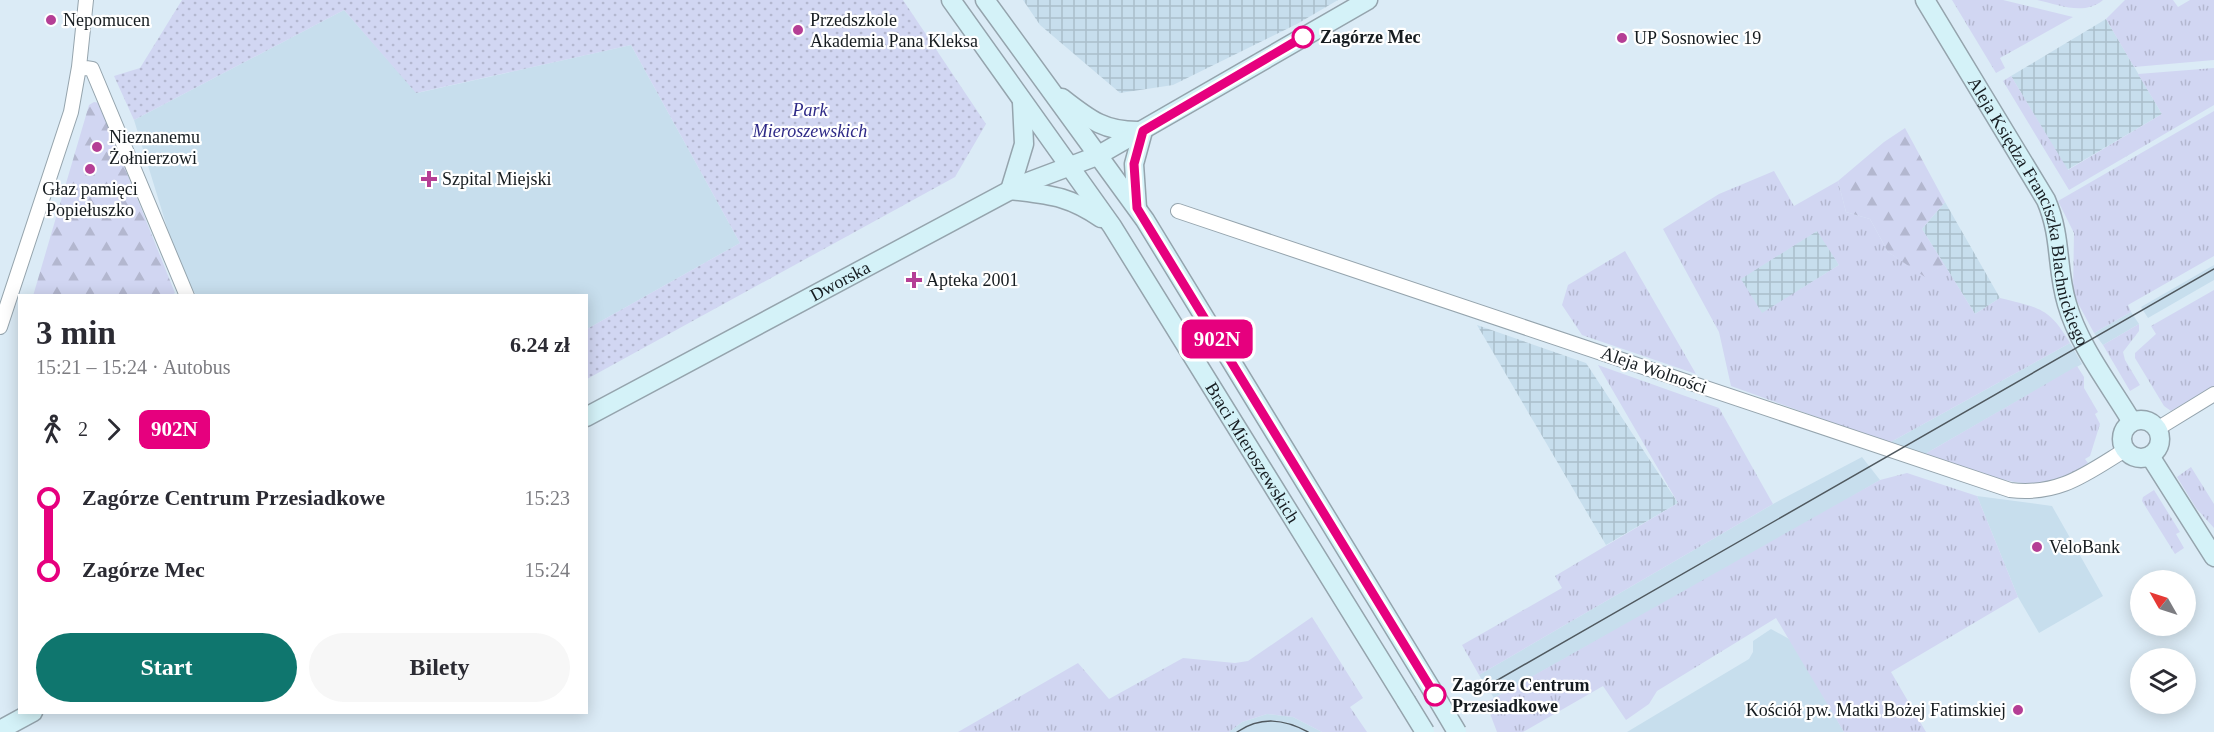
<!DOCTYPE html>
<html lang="pl">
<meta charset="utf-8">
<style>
body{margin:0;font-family:Georgia,serif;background:#f7f7f7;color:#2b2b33;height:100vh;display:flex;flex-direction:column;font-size:22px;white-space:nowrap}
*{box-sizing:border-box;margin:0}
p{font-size:20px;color:#7c7c81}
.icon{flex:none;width:33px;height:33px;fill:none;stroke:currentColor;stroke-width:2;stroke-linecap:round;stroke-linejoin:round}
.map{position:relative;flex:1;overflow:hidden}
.side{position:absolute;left:18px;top:294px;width:570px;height:420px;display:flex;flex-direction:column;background:#fff;border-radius:0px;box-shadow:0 3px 15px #0003}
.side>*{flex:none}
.badge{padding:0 12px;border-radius:9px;font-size:21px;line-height:39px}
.needle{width:39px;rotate:309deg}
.controls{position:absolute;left:2130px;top:570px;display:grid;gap:12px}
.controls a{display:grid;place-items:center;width:66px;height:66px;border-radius:50%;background:#fff;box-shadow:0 3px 15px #0003;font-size:30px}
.map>.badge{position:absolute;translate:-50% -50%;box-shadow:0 0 0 3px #fff}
.legs{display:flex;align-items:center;gap:9px;height:66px;padding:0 18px;font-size:20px}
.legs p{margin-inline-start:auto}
.headline{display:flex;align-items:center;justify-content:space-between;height:102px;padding:0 18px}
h1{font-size:33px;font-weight:700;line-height:45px}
.button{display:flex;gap:12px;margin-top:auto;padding:12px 18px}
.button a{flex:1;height:69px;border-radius:36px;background:#0f766e;color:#fff;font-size:24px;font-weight:700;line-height:69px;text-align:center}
.button a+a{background:#f7f7f7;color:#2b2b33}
ul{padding:0 18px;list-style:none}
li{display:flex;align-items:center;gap:21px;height:72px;font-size:22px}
li i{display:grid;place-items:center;width:9px;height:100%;margin:0 8px;background:currentColor}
li i::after{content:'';width:15px;height:15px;margin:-8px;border:4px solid;border-radius:50%;background:#fff}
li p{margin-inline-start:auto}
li:first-child i{background:linear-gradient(#0000 50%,currentColor 0)}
li:last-child i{background:linear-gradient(currentColor 50%,#0000 0)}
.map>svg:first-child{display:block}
</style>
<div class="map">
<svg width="2214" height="732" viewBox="0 0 2214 732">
<defs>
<pattern id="industrial-grid" width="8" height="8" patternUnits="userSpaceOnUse" patternTransform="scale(1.5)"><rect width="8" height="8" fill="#c7deed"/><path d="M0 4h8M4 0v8" fill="none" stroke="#aabecb"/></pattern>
<pattern id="grass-tufts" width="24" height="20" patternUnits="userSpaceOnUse" patternTransform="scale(1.5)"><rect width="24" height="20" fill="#d1d6f2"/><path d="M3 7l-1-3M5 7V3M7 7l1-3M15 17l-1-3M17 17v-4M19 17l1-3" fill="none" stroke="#b3b7cf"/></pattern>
<pattern id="forest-firs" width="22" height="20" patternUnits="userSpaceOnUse" patternTransform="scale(1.5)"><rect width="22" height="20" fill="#d1d6f2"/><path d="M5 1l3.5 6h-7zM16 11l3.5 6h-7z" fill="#b3b7cf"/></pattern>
<pattern id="park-dots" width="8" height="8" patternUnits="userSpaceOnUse" patternTransform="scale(1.5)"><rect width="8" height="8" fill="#d1d6f2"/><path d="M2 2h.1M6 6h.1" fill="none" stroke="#b3b7cf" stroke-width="1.8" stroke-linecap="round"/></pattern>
</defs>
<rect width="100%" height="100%" fill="#dbebf6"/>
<path fill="#c7deed" d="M344,10L417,93L631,45L740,243L587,329L586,296L196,295L178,263L134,120Z
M2214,265V280L2148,318L2141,307Z
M2131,312L2139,324L2103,345L2094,333Z
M2070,343L2082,364L1925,454L1889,443Z
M1862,457L1880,480L1790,533L1494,698L1479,675L1773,504Z
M1977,496L2052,506L2103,596L2039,633L2018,597Z
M1771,629L1791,640L1844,732H1627L1749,659L1753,652V641Z
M1267,714L1293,717L1322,732H1229L1242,722Z"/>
<path fill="url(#industrial-grid)" d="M1023,0H1338L1297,24L1173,85L1120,93L1040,25Z
M2106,19L2162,114L2067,170L2011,76Z
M1945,202L2000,298L1975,314L1922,229Z
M1818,230L1839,265L1762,314L1740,279Z
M1477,325L1586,363L1678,503L1606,545Z"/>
<path fill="url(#grass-tufts)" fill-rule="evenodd" d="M1952,0H2003L2073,17L2000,58L2005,68L1996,73Z
M2037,0H2103C2084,16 2060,5 2037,0Z
M2125,0H2173L2178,7L2190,0H2214V60L2134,67L2106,19Z
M2214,68V105L2069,190L2003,81L2011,76L2068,170L2162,114L2138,74Z
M2214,111V256L2128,305L2131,312L2094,333L2073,294L2074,233L2058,201Z
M1774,171L1794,206L1838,181L1846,212L1870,219L1888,252L1925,276L1944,264L1975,314L2000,298C2039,308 2049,307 2070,343L1889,443L1731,386L1719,332L1663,229L1719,194ZM1817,231L1839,265L1762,313L1741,279Z
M1625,251L1696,374L1582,335L1562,305L1568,285Z
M2214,290V386L2171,411L2164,406L2135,358V353L2156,334L2151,326Z
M2139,324V331L2123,352L2125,360L2140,385L2130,391L2103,345Z
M1598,365L1719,408L1773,504L1479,675L1462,645L1562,588L1555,576L1678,503Z
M2077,366L2084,377V388L2098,412L2095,414L2100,424L2090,456L2085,459L2088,463C2078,470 2067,478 2055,481C2017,492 1962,466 1925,454Z
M2191,467L2214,504V528L2196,508L2177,477Z
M1907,473L1977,496L2018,597L1891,672L1926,732H1844L1776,618L1657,691L1649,704L1626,720L1603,686L1523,732H1497L1486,703L1494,698L1880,480Z
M2154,490L2180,532L2176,534L2184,548L2175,554L2142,501L2143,497Z
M1312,617L1363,698L1350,707L1367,732H1322L1293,717L1267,714L1242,722L1229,732H958L1078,663L1109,699L1183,658L1235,663L1248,661Z"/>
<path fill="url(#forest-firs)" d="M94,102L99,103L175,293L170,296H33L89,105Z
M1905,128L1945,202L1922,229L1944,264L1925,277L1888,252L1870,219L1846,212L1838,181L1884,142Z"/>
<path fill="url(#park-dots)" d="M182,0H903L986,124L955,177L587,379V329L740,243L631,45L416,93L344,10L134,120L114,76L140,68Z"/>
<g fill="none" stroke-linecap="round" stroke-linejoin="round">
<defs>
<path id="street" d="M79,67L92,69L187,296
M1178,211L2010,490C2059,496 2086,474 2125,450
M0,327L71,112L79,67L86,0
M2157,429L2214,394"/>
<g id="secondary">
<path id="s1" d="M951,0L1112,226L1406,701"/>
<path d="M985,0L1145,220L1435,695"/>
<path id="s2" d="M1925,0L2046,200C2062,237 2056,268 2067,304C2079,346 2110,385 2132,422"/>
<path d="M1062,98C1090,120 1105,132 1141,131"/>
<path d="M1010,190C1049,195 1067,195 1101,218"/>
<path d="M1010,190L1024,144L1022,102"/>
<path d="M1137,208L1134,164L1143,131"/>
<path id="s3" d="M586,417L1020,185L1097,156L1368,0"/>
<circle cx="2141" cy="439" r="19"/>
<path d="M2150,456L2214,557"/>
<path d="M0,730L33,712"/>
</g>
</defs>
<use href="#street" stroke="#95a4ad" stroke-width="16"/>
<use href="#secondary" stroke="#95a4ad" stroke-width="21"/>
<use href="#street" stroke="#fff" stroke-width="14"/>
<use href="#secondary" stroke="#d4f2f8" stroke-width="18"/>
<path stroke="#50595f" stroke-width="1.5" d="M1475,693L2214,269
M1237,732C1261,716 1284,719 1308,732"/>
<defs>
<path id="secondary-bridge" d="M1435,695L1457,732
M1406,701L1425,732"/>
</defs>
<use href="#secondary-bridge" stroke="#95a4ad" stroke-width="21" stroke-linecap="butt"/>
<use href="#secondary-bridge" stroke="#d4f2f8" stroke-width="18"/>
</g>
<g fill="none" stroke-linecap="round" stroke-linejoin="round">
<defs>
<path id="line-1" d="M1303,37L1143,131L1134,164L1137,208L1435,695"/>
</defs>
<use href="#line-1" stroke="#fff" stroke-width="14"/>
<use href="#line-1" stroke="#e6007e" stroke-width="9"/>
</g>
<g fill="#b53e95" stroke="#fff" stroke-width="2">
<circle cx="51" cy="20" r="6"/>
<circle cx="798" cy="30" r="6"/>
<circle cx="1622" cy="38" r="6"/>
<circle cx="97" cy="147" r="6"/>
<circle cx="90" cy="169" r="6"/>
<path d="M426 170h6v6h6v6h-6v6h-6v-6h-6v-6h6z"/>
<path d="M911 271h6v6h6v6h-6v6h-6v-6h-6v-6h6z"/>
<circle cx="2037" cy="547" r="6"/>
<circle cx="2018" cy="710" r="6"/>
</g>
<g fill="#fff" stroke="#e6007e" stroke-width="3">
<circle cx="1303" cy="37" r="10"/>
<circle cx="1435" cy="695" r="10"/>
</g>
<g text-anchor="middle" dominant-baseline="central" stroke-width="4.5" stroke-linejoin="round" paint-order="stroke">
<g font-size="18" fill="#161c20" stroke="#fff" text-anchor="start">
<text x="63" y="20">Nepomucen</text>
<text x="810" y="20">Przedszkole<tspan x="810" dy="21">Akademia Pana Kleksa</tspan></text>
<text x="1634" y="38">UP Sosnowiec 19</text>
<text x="109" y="137">Nieznanemu<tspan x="109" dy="21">Żołnierzowi</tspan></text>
<text x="442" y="179">Szpital Miejski</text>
<text x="90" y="189" text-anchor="middle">Głaz pamięci<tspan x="90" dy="21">Popiełuszko</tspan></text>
<text x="926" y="280">Apteka 2001</text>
<text x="2049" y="547">VeloBank</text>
<text x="2006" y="710" text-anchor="end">Kościół pw. Matki Bożej Fatimskiej</text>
</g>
<g font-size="18" font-weight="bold" fill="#161c20" stroke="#fff" text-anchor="start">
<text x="1320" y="37">Zagórze Mec</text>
<text x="1452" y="685">Zagórze Centrum<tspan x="1452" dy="21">Przesiadkowe</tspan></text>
</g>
<g font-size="18" font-style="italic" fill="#2e2a87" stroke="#fff">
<text x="810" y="110">Park<tspan x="810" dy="21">Mieroszewskich</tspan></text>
</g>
<g font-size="18" fill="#161c20" stroke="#fff">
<text stroke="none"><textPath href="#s2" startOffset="238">Aleja Księdza Franciszka Blachnickiego</textPath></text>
<text stroke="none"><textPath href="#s3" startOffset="288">Dworska</textPath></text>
<text transform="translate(1654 370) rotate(19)">Aleja Wolności</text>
<text stroke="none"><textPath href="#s1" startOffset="544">Braci Mieroszewskich</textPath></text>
</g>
</g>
</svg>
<div class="controls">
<a><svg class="needle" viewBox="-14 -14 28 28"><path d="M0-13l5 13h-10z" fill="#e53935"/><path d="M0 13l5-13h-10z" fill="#7c7c81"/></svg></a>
<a><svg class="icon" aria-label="layers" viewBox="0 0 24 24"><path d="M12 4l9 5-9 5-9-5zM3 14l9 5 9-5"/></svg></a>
</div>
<b class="badge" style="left:1217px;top:339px;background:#e6007e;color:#fff">902N</b>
<section class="side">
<div class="headline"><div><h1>3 min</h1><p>15:21 – 15:24 · Autobus</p></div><b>6.24 zł</b></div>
<div class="legs"><svg class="icon" aria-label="walk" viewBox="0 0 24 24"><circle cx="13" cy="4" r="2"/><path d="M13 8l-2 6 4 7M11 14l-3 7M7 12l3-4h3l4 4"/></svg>2<svg class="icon" aria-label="forward" viewBox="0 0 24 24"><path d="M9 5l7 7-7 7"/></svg><b class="badge" style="background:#e6007e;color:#fff">902N</b></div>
<ul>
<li><i style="color:#e6007e"></i><b>Zagórze Centrum Przesiadkowe</b><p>15:23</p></li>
<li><i style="color:#e6007e"></i><b>Zagórze Mec</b><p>15:24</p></li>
</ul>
<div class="button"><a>Start</a><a>Bilety</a></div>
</section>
</div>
